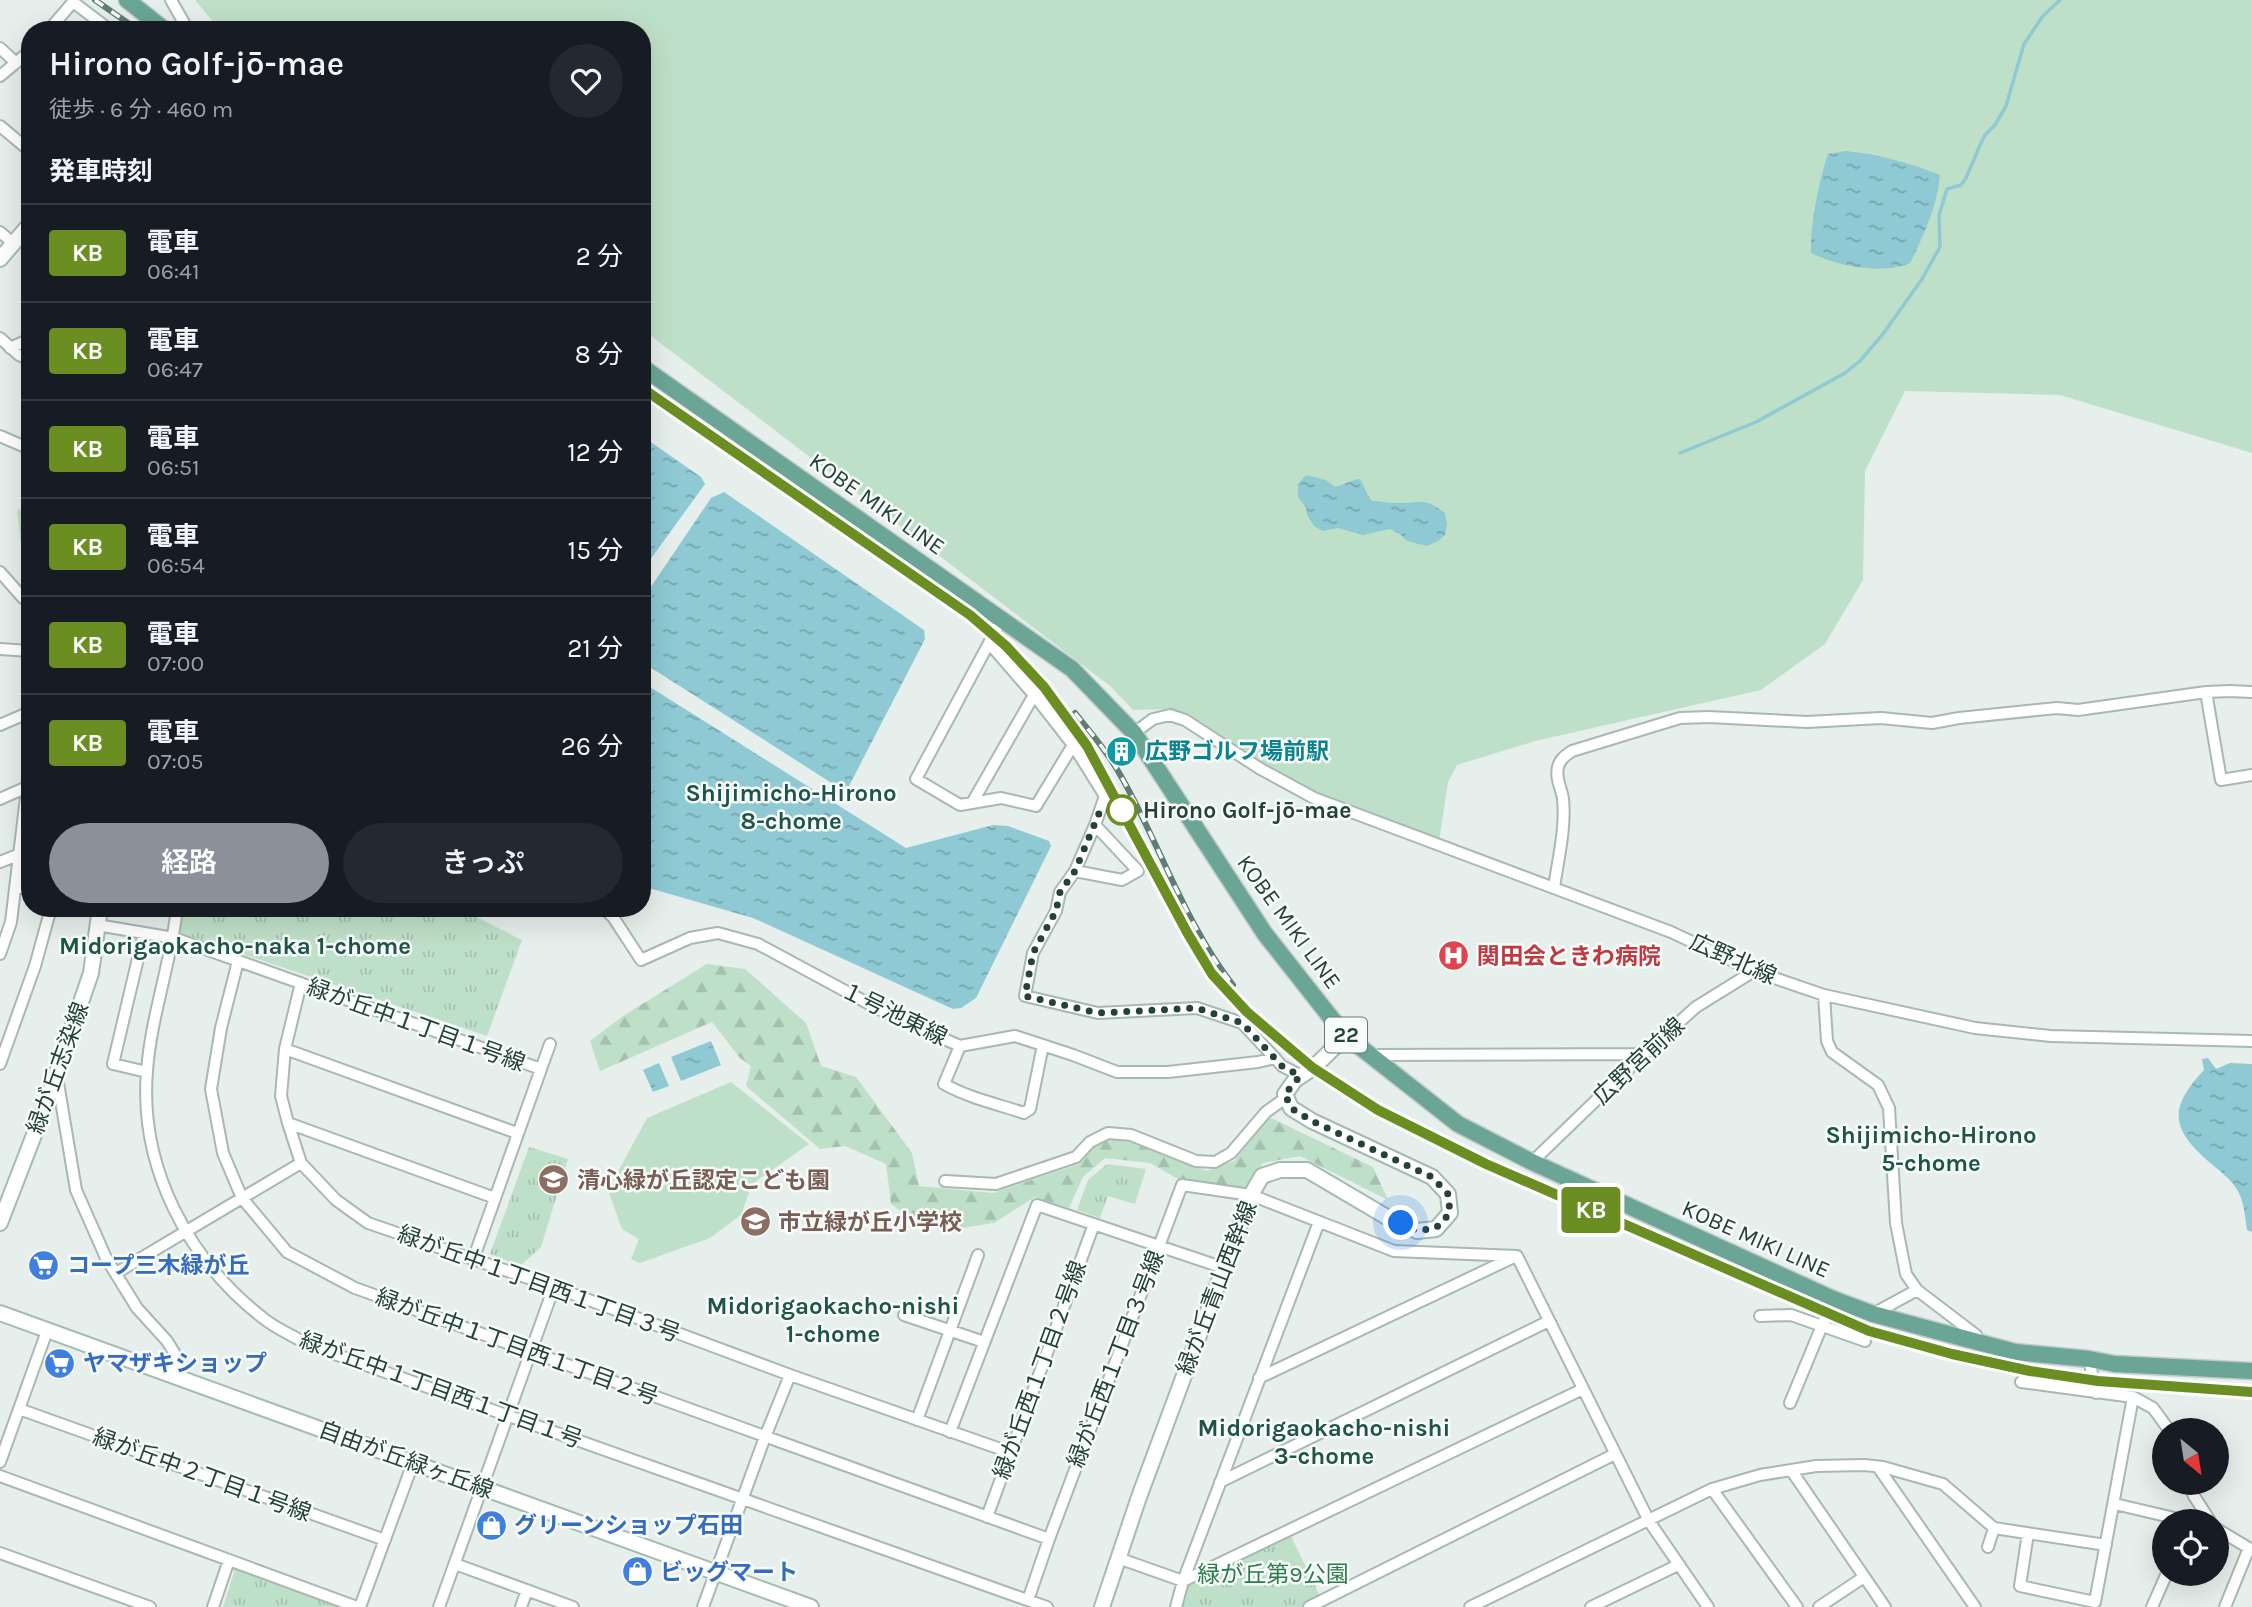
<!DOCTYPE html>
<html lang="ja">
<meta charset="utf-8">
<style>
body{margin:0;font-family:Karla,"Noto Sans JP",sans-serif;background:#242831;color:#f1f3f6;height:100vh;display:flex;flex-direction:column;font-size:26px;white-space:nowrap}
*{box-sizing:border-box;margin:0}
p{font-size:23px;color:#9ea1a6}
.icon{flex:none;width:38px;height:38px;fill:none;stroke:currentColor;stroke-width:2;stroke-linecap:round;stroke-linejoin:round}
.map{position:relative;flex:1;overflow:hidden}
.sheet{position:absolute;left:21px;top:21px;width:630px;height:896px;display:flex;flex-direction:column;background:#171b24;border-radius:28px;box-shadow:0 7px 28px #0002}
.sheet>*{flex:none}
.badge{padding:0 14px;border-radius:5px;font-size:24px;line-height:46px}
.needle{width:46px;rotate:150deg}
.tools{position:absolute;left:2152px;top:1418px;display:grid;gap:14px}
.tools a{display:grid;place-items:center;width:77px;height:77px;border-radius:50%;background:#171b24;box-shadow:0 7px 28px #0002;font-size:35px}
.you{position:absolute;width:35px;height:35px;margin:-18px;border:5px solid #fff;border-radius:50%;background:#1a73e8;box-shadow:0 0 0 10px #1a73e833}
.map>.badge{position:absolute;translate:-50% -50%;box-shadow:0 0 0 4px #fff}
h2{padding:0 28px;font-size:26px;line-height:63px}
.round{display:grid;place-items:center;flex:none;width:74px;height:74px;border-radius:37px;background:#242831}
.overview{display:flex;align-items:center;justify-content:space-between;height:119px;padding:0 28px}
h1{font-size:33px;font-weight:600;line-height:52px}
.cta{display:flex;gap:14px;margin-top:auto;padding:14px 28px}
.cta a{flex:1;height:80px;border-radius:42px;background:#8c9099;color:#fff;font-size:28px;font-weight:600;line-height:80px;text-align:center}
.cta a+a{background:#242831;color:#f1f3f6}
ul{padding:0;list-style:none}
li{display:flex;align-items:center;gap:21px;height:98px;padding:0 28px;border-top:2px solid #363941}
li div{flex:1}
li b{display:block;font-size:26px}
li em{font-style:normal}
li .badge{min-width:77px;font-weight:700;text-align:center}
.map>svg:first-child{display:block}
</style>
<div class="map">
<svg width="2252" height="1607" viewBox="0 0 2252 1607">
<defs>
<pattern id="forest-firs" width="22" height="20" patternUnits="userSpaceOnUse" patternTransform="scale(1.75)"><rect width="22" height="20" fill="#bfe0c8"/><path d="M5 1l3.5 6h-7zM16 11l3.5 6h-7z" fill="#a4c1ad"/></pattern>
<pattern id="park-tufts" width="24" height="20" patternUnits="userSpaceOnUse" patternTransform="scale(1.75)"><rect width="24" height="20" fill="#bfe0c8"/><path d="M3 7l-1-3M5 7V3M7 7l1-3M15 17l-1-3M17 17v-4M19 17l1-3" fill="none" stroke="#a4c1ad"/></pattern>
<pattern id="water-ripples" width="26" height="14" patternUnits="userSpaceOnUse" patternTransform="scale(1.75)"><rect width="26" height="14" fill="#8ec9d4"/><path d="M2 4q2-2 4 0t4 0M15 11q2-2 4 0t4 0" fill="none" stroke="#74a5ad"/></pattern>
</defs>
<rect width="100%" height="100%" fill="#e6efeb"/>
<path fill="#bfe0c8" d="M195,0H2252V453L2060,395L1905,391L1865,471L1863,580L1825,644L1761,690L1535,741L1457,765L1448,782L1439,841L1312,793L1173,709L1133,710L1110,686L642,329V30H220Z
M731,1082L809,1144L752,1184L741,1215L710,1238L640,1263L631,1259L639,1239L622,1229L608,1190L647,1118Z"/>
<path fill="url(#forest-firs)" d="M707,964L745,969L806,1023L821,1066L856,1077L912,1153L919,1186L993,1193L1079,1164L1097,1144L1112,1140L1139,1144L1207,1171L1234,1161L1269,1117L1373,1167L1388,1200L1300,1156L1263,1163L1248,1188L1178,1179L1150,1163L1105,1158L1083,1177L1069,1208L1035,1197L994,1223L943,1231L917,1223L891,1204L886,1164L845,1146L820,1149L746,1086L751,1066L740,1058L712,1022L600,1071L590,1041L623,1016Z"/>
<path fill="url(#park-tufts)" d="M30,507V554L21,545L17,510Z
M183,908H459L522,940L487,1036L180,933Z
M529,1147L568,1159L541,1247L520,1266L490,1254Z
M1107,1164L1146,1169L1135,1204L1108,1196L1100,1218L1077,1210L1088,1180Z
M1288,1530L1322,1600L1309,1607H1176L1183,1581Z
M237,1563L357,1607H223Z"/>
<path fill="url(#water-ripples)" d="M1846,151C1878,154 1910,163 1940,175C1937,207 1924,235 1910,263C1881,275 1838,266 1811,253C1810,225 1819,181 1828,154Z
M642,436L701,477L705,484L642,571Z
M1306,475L1326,480L1335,487C1344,485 1350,480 1360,479C1365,487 1366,494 1372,501C1380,501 1388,503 1395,503C1420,504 1423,496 1445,513L1447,525L1445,535L1438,541L1427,546L1407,541L1400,534L1390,529L1363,535L1338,528L1323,531L1314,526L1307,515L1306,508L1298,497V484Z
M724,492L924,630L925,639L849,786H841L830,782L642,662V600L711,498Z
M642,682L906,848L993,825L1008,826L1049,841L1051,846L976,998L961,1008L953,1009L753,918L642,886Z
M711,1041L721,1065L681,1081L671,1057Z
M2208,1058L2216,1069L2230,1063L2252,1064V1232L2247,1230C2245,1217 2244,1199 2236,1188C2229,1177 2218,1170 2208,1161C2170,1128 2169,1107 2204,1070L2202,1059Z
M659,1063L669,1086L653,1092L643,1070Z"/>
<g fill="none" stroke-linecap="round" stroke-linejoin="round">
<path stroke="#8ec9d4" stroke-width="3.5" d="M1680,453L1756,422L1845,373L1860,361L1883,334L1922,279L1940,247L1939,215L1947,189L1961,185L1966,178L1980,145L1985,135L1995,125L2006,106L2024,44L2043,16L2060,0"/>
<defs>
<path id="street" d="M171,0L184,23L175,30
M49,30L73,2L110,30
M0,48L16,63
M0,76L30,51
M0,126L30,151
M0,232L13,243
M0,338L19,355L30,360
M10,348L30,339
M0,436L30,449
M0,572L23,598L30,599
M1001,619L989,643L1034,695L1073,745L1105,796L1095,825L1075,871L1060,892L1056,911L1033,953L1025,996L1098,1013L1197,1008L1242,1023L1275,1058
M989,643L916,779L960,805L1001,798L1036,806L1073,745
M0,649L30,651
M2206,692L2221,780L2252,775
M0,725L30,712
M1134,733L1153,719L1170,715L1185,720L1259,768L1314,798L1671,932L1754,971L1824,995L1975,1028L2051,1036L2252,1041
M0,799L27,787
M972,803L1034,695
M0,862L30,850
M1075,871L1122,880L1138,871L1095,825
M16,886L30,890
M1554,888C1558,859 1566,828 1563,799C1562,789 1555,779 1558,767C1560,759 1566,755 1572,751L1680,718L1709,717L1807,722L1881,718L1932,723L1959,718L2057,708L2078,710L2206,692L2230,691L2252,692
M177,908C171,963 151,1016 147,1071C139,1167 188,1260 263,1318C276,1329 294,1336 309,1345L1047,1607
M603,908L613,917L641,960L690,938L718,933L758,944L886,1013L960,1046L1015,1036L1073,1055L1117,1072H1168L1258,1062L1275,1058L1282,1066L1300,1075
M97,925L174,938L541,1069L473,1260
M144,933L113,1064L147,1072
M0,954L11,922L30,764
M238,961L221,1028L211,1089L223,1153L242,1198L287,1252L355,1288L1049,1539
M301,983L285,1049L281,1096L288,1123L301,1163L336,1200L368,1223L554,1287L790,1375L1009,1452
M1824,995L1827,1041L1832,1052L1878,1085L1889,1108L1896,1223L1906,1274L1917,1290L1976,1335L1980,1343
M960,1046L944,1084C969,1098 997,1104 1024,1113L1030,1109L1043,1045
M285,1049L517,1133
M1371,1055L1644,1054
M0,1064L35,966L51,908
M541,1069L550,1044
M57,1077L76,1190L106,1258L137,1308L167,1341L175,1354L177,1379
M288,1123L495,1198
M1532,1162L1644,1054L1696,1007L1754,971
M945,1181L996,1184L1076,1157L1090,1142L1108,1133L1131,1135L1196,1161L1215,1162L1231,1153L1266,1112L1287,1097
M116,1273L301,1163
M1873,1314L1917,1290
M904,1315L984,1342
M1760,1316L1791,1315L1865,1341
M2089,1359L2096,1393
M1259,1378L1514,1257
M2021,1382L2133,1397L2153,1408L2169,1430
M1790,1403L1833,1299
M19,1409L385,1540
M917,1420L978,1255
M950,1432L1037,1205L1224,1268
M0,1462L47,1331
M1878,1467L1975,1607
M1791,1470L1885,1607
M0,1476L357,1607
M1220,1482L1549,1321
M2188,1482L2194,1496L2210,1521
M1712,1489L1797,1607
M2115,1504L2187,1521
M987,1517L1094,1224
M2217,1529L2252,1550
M2028,1533L2020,1586L2095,1602L2133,1397
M1988,1547L1994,1528
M0,1553L150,1607
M1118,1558L1183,1581L1583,1389
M455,1564L573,1607
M1028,1600L1049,1539L1182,1185L1251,1195L1394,1251L1517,1256L1649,1521L1708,1607
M213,1607L229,1560
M360,1607L413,1463
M439,1607L554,1287
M521,1607L527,1590
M703,1607L765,1437L790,1375
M1176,1607L1183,1581L1319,1222
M1309,1607L1615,1454
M1470,1607L1712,1489L1760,1475L1816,1466L1864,1465L1883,1467L1943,1484L1994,1528L2106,1545
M1591,1607L1678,1565
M1819,1607L1864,1577
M2152,1607L2167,1573
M2225,1607L2249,1548"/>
<path id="secondary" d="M0,259L30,224
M0,1223L46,1104L91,973L100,908
M0,1313L811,1607
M1102,1607L1139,1497L1251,1195L1262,1176L1280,1170H1307L1385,1216L1417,1231L1436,1229L1450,1213L1448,1194L1432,1177L1312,1121L1291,1108L1285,1094L1295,1080L1313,1068L1346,1036"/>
<path id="primary" d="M127,0L165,30
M642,367L1072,669L1134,733L1265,934L1328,1014L1346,1036L1458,1124L1532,1162L1833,1299L1873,1314L2015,1352L2089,1359L2115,1364L2252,1371"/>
</defs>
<use href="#street" stroke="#a8b8b2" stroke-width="14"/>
<use href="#secondary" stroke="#a4bbb3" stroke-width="18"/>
<use href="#primary" stroke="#c2cac8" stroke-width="19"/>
<use href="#street" stroke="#fff" stroke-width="10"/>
<use href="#secondary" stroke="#fff" stroke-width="14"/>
<use href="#primary" stroke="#6aa596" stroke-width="16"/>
<defs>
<path id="rail" d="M95,0L138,30
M642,388L970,615L994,634L1025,664
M1018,658L1044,687L1087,746L1188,934L1212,974L1247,1011L1313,1068L1378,1110L1486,1164L1869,1330L1952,1354L2030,1371L2098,1381L2252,1392
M1075,713C1092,734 1109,754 1122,778C1159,843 1186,926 1233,985"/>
</defs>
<use href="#rail" stroke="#5f7d75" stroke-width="6"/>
<use href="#rail" stroke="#f7fbf9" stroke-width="3.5" stroke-dasharray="10" stroke-linecap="butt"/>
</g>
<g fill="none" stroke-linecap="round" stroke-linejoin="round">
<defs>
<path id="line" d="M642,388L970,615L1006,646L1044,687L1087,746L1188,934L1212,974L1247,1012L1313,1068L1378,1110L1486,1164L1869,1331L1952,1354L2030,1371L2098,1381L2252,1392"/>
</defs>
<use href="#line" stroke="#fff" stroke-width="16"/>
<use href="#line" stroke="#6b8e23" stroke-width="10"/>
<path stroke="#24423a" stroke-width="7" stroke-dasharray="0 12.6" d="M1122,810L1100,811L1075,871L1060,892L1056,911L1033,953L1025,996L1098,1013L1197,1008L1242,1023L1282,1066L1300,1076L1285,1094L1291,1108L1312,1121L1432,1177L1448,1194L1450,1213L1436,1228L1417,1231L1401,1223"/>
</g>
<defs>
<symbol id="building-disc" viewBox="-11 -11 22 22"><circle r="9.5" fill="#0f9aa8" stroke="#f7fbf9"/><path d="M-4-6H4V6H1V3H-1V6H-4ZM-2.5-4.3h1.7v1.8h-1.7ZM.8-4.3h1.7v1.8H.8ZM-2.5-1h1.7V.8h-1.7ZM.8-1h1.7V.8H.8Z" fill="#fff"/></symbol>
<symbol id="hospital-disc" viewBox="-11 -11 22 22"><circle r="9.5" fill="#e0444e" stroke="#f7fbf9"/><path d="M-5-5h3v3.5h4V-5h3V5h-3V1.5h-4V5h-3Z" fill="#fff"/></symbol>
<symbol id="school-disc" viewBox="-11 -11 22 22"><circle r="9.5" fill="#8d6e63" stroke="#f7fbf9"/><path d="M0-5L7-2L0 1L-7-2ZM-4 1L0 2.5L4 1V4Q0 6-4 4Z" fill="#fff"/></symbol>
<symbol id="supermarket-disc" viewBox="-11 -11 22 22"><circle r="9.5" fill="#3f7fe0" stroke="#f7fbf9"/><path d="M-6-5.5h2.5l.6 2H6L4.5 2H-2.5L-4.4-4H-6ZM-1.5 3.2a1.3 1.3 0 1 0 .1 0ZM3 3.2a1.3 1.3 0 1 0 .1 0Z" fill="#fff"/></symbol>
<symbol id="shop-disc" viewBox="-11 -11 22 22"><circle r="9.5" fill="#3f7fe0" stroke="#f7fbf9"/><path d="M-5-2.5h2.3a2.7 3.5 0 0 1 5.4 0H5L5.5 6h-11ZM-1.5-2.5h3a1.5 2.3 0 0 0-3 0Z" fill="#fff"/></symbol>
</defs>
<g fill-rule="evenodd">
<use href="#building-disc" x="1104" y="734" width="35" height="35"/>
<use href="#hospital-disc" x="1436" y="938" width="35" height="35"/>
<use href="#school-disc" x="536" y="1162" width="35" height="35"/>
<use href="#school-disc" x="738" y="1204" width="35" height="35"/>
<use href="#supermarket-disc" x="26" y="1248" width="35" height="35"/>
<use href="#supermarket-disc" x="42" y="1346" width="35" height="35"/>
<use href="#shop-disc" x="474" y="1508" width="35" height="35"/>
<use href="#shop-disc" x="620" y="1554" width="35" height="35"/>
</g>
<circle fill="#fff" stroke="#6b8e23" stroke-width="3.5" cx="1122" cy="810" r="14"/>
<g text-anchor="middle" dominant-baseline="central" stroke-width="5" stroke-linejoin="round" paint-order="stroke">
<rect fill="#f7fbf9" stroke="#637a73" stroke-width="2" x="1325" y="1017.5" width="42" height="35" rx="5"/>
<g font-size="21" font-weight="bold" fill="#24423a">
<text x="1346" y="1035">22</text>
</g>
<g font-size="23" fill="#24423a" stroke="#f7fbf9">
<text transform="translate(877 504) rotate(35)">KOBE MIKI LINE</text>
<text transform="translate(1289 922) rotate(54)">KOBE MIKI LINE</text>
<text transform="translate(1733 959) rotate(24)">広野北線</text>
<text transform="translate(894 1014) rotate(26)">１号池東線</text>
<text transform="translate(416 1025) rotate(20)">緑が丘中１丁目１号線</text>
<text transform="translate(1639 1061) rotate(-43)">広野宮前線</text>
<text transform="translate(58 1068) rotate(-70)">緑が丘志染線</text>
<text transform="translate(1756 1239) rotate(24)">KOBE MIKI LINE</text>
<text transform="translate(539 1284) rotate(20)">緑が丘中１丁目西１丁目３号</text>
<text transform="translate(1217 1288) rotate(-69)">緑が丘青山西幹線</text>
<text transform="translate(517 1347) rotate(20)">緑が丘中１丁目西１丁目２号</text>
<text transform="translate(1116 1359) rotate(-69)">緑が丘西１丁目３号線</text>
<text transform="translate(1040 1370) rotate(-70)">緑が丘西１丁目２号線</text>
<text transform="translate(441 1390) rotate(20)">緑が丘中１丁目西１丁目１号</text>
<text transform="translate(406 1460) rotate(20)">自由が丘緑ヶ丘線</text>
<text transform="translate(202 1475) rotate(20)">緑が丘中２丁目１号線</text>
</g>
<g font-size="23" font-weight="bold" fill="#0d838f" stroke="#f7fbf9" text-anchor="start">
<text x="1145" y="751">広野ゴルフ場前駅</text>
</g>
<g font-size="23" font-weight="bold" fill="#24423a" stroke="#f7fbf9" text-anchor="start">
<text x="1143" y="810">Hirono Golf-jō-mae</text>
</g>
<g font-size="23" font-weight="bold" fill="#be3a42" stroke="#f7fbf9" text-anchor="start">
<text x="1477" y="956">関田会ときわ病院</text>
</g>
<g font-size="23" font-weight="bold" fill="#785e54" stroke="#f7fbf9" text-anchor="start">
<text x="577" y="1180">清心緑が丘認定こども園</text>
<text x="778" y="1222">市立緑が丘小学校</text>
</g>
<g font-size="23" font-weight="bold" fill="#366cbe" stroke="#f7fbf9" text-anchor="start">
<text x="67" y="1265">コープ三木緑が丘</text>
<text x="83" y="1363">ヤマザキショップ</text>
<text x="514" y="1525">グリーンショップ石田</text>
<text x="660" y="1572">ビッグマート</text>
</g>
<g font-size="23" fill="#2d7a4b" stroke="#f7fbf9">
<text x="1273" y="1574">緑が丘第9公園</text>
</g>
<g font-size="24" font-weight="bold" fill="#1f5548" stroke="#f7fbf9">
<text x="791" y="793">Shijimicho-Hirono<tspan x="791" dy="28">8-chome</tspan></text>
<text x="235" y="946">Midorigaokacho-naka 1-chome</text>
<text x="1931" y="1135">Shijimicho-Hirono<tspan x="1931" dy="28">5-chome</tspan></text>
<text x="833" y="1306">Midorigaokacho-nishi<tspan x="833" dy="28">1-chome</tspan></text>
<text x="1324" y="1428">Midorigaokacho-nishi<tspan x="1324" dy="28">3-chome</tspan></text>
</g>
</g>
</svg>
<div class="tools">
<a><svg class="needle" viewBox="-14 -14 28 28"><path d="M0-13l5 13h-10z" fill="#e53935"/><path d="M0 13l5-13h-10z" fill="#9ea1a6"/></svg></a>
<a><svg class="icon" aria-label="locate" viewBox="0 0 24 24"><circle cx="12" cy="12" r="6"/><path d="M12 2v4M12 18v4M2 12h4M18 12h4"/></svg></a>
</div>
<div class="you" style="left:1401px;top:1223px"></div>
<b class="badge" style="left:1591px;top:1210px;background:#6b8e23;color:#fff">KB</b>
<section class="sheet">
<div class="overview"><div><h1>Hirono Golf-jō-mae</h1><p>徒歩 · 6 分 · 460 m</p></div><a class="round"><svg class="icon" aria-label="heart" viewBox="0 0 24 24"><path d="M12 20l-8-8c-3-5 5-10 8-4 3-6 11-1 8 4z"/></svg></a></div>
<h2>発車時刻</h2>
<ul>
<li><span class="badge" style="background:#6b8e23;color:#fff">KB</span><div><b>電車</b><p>06:41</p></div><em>2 分</em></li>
<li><span class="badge" style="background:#6b8e23;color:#fff">KB</span><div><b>電車</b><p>06:47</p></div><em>8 分</em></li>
<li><span class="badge" style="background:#6b8e23;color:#fff">KB</span><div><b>電車</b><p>06:51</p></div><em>12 分</em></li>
<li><span class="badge" style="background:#6b8e23;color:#fff">KB</span><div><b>電車</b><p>06:54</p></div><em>15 分</em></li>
<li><span class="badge" style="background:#6b8e23;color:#fff">KB</span><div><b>電車</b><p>07:00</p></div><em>21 分</em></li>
<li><span class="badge" style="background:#6b8e23;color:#fff">KB</span><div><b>電車</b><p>07:05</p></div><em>26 分</em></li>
</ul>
<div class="cta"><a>経路</a><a>きっぷ</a></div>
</section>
</div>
